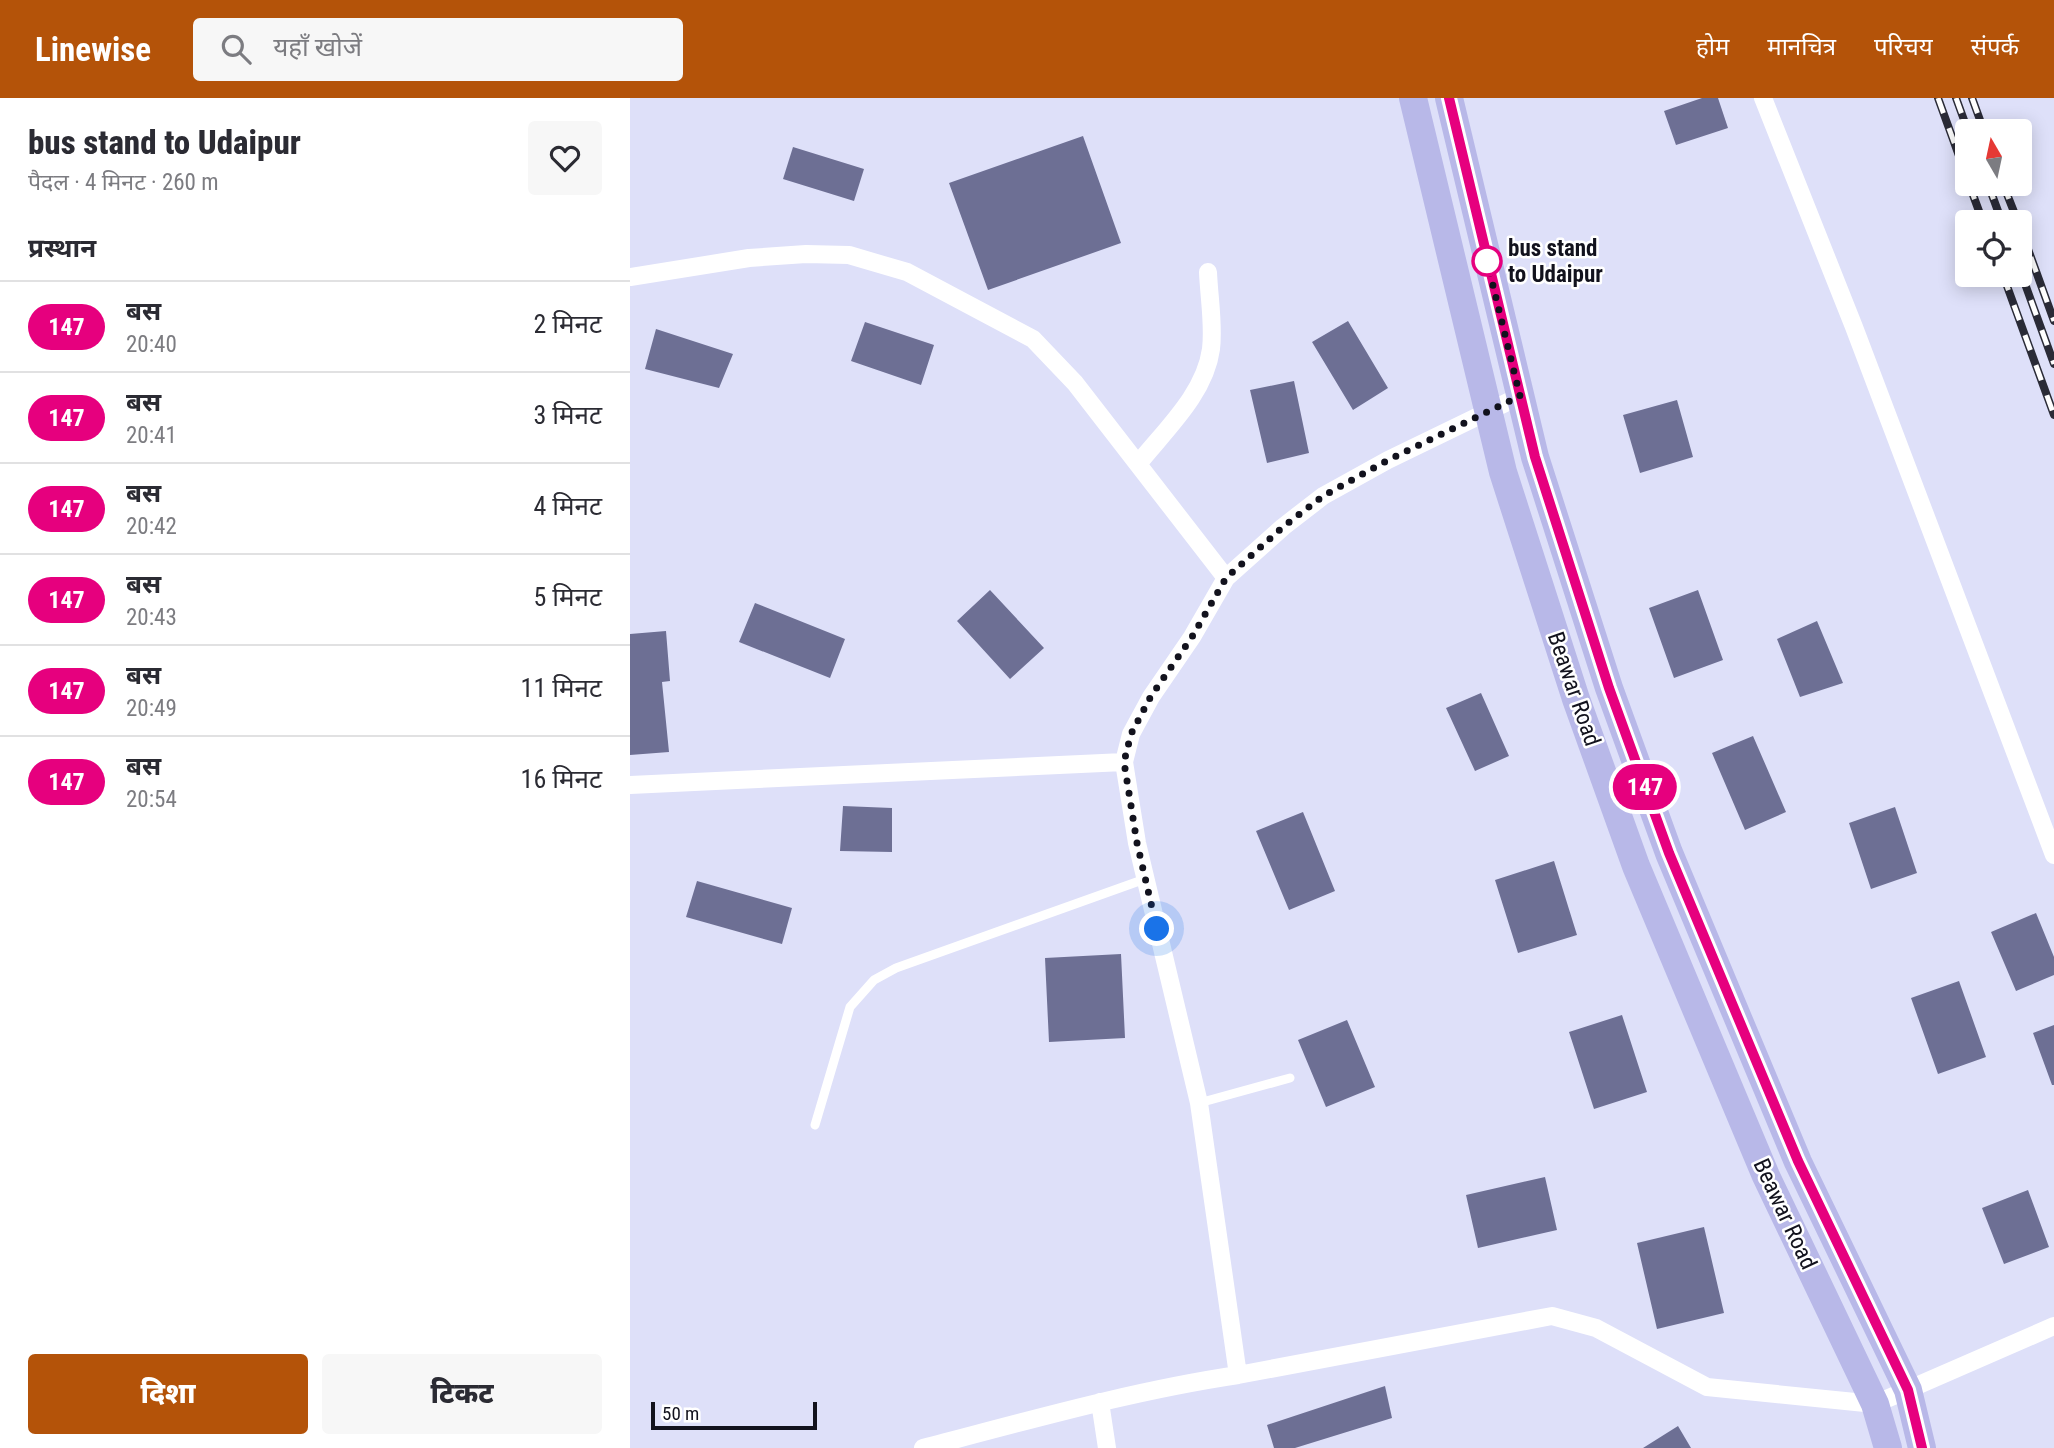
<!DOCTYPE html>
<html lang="hi">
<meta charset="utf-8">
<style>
body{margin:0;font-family:"Roboto Condensed","Noto Sans Devanagari",sans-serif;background:#f7f7f7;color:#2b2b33;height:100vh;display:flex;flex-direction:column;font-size:26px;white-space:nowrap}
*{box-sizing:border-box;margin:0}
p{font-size:23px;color:#7c7c81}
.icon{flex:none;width:38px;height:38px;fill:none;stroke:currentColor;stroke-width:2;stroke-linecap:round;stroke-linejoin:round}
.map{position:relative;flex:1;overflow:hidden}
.side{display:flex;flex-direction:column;background:#fff;width:630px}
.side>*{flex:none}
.badge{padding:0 14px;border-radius:23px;font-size:24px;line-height:46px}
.needle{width:46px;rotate:351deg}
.fabs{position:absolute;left:1325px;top:21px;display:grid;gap:14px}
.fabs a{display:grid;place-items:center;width:77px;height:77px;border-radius:7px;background:#fff;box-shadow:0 4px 18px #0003;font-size:35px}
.scale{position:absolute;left:21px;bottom:18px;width:166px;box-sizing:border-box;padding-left:7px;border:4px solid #12121d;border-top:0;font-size:19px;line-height:24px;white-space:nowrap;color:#12121d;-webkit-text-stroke:5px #fff;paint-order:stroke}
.you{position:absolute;width:35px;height:35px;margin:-18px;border:5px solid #fff;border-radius:50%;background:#1a73e8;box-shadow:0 0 0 10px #1a73e833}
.map>.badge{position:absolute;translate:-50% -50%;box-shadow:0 0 0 4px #fff}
h2{padding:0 28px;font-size:26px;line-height:63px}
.round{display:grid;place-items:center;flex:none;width:74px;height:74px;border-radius:7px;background:#f7f7f7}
.overview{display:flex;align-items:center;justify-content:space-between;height:119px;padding:0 28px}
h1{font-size:33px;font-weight:800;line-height:52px}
.cta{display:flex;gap:14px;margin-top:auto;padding:14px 28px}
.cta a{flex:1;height:80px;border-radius:7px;background:#b45309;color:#fff;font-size:28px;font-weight:800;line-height:80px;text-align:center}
.cta a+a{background:#f7f7f7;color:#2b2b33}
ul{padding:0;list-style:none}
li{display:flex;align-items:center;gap:21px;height:91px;padding:0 28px;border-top:2px solid #e1e1e2}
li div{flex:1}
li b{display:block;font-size:26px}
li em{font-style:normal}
li .badge{min-width:77px;font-weight:700;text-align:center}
header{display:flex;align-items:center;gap:42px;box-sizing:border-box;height:98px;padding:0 35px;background:#b45309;color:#fff}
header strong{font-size:33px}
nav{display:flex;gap:38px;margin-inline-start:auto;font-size:24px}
.search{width:490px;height:63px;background:#f7f7f7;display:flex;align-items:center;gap:18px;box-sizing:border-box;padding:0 24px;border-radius:7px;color:#7c7c81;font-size:26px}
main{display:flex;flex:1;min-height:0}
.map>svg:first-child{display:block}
</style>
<header>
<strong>Linewise</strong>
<div class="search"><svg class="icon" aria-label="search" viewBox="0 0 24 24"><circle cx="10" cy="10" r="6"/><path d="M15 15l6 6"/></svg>यहाँ खोजें</div>
<nav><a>होम</a><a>मानचित्र</a><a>परिचय</a><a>संपर्क</a></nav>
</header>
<main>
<section class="side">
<div class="overview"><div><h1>bus stand to Udaipur</h1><p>पैदल · 4 मिनट · 260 m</p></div><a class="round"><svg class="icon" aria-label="heart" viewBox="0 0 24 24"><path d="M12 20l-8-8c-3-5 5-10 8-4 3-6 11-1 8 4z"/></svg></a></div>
<h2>प्रस्थान</h2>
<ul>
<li><span class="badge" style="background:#e6007e;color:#fff">147</span><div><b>बस</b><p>20:40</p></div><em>2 मिनट</em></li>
<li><span class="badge" style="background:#e6007e;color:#fff">147</span><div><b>बस</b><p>20:41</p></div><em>3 मिनट</em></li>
<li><span class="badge" style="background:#e6007e;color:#fff">147</span><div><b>बस</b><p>20:42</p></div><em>4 मिनट</em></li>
<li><span class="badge" style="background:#e6007e;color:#fff">147</span><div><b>बस</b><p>20:43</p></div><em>5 मिनट</em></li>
<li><span class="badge" style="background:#e6007e;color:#fff">147</span><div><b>बस</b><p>20:49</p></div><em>11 मिनट</em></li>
<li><span class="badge" style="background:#e6007e;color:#fff">147</span><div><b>बस</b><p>20:54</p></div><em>16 मिनट</em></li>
</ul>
<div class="cta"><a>दिशा</a><a>टिकट</a></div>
</section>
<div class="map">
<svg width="1424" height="1350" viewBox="0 0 1424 1350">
<rect width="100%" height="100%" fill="#dee0f9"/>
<path fill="#6d6f94" d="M1072,0H1088L1098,30L1046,47L1034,13Z
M453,38L491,145L358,192L319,85Z
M163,49L234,71L224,103L153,81Z
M718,223L758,290L723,312L682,244Z
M235,224L304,247L291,287L221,263Z
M26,231L103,256L89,290L15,271Z
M664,283L679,355L637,365L620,292Z
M1047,302L1063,359L1010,375L993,317Z
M360,492L414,550L380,581L327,523Z
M1068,492L1093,562L1044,580L1019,510Z
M125,505L215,541L200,580L109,544Z
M1187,523L1213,585L1170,599L1147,541Z
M36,533L40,583L32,584L39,654L0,657V536Z
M851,595L879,658L845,673L816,610Z
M1123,638L1156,714L1115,732L1082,655Z
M213,708L262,710V754L210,753Z
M1265,709L1287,775L1241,791L1219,725Z
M673,714L705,793L659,812L626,733Z
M924,763L947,837L888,855L865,782Z
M67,783L162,810L152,846L56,819Z
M1406,815L1424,859V877L1386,893L1361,834Z
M491,856L495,940L419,944L415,860Z
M1329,883L1356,959L1308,976L1281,900Z
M992,917L1017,994L964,1011L939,934Z
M717,922L745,989L696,1009L668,942Z
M1424,927V987H1422L1403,935Z
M915,1079L927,1132L848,1150L836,1097Z
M1398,1092L1419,1149L1374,1166L1352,1110Z
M1074,1129L1094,1215L1027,1231L1007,1145Z
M755,1288L762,1320L665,1350H644L637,1327Z
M1048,1328L1061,1350H1013Z"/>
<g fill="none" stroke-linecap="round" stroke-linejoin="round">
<path stroke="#fff" stroke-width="9" d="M569,1005L660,980
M185,1027L220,909L244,882L266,870L515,781"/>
<path stroke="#fff" stroke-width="18" d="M1133,0L1224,229L1424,757
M0,179L119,160L176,156L219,157L277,174L403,241L445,285L596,480
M508,366C535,332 575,296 581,251C584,227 579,199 578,174
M494,664L507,745L569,1005L608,1277L922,1218L966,1230L1077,1289L1245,1306L1424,1228
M0,687L494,664L501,636L521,599L562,539L596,480L653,429L693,398L758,362L890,298
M470,1304L477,1350
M293,1350C397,1323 501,1293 608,1277"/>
<path stroke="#b8b8e8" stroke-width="28" d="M783,0L873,374L946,601L1006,768L1136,1078L1245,1306L1258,1350
M819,0L905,359L979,590L1039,755L1168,1064L1278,1292L1292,1350"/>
<defs>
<path id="rail" d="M1308,0L1337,80
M1326,0L1338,33
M1342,0L1354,33
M1339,86L1353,124
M1358,86L1372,124
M1373,86L1388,124
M1390,129L1424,223
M1390,172L1424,266
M1373,177L1424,317"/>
</defs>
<use href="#rail" stroke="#2a2b37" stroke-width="8"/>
<use href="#rail" stroke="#fff" stroke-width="5" stroke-dasharray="16" stroke-linecap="butt"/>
</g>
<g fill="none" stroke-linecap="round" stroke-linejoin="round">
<defs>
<path id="line" d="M819,0L905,359L979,590L1039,755L1168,1063L1278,1292L1292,1350"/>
</defs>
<use href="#line" stroke="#fff" stroke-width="16"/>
<use href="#line" stroke="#e6007e" stroke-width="10"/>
<path stroke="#12121d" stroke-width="7" stroke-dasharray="0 12.6" d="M527,831L507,745L494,664L501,636L521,598L562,539L596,480L653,429L693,398L758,362L890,298L857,163"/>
</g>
<circle fill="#fff" stroke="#e6007e" stroke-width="3.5" cx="857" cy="163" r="14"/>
<g text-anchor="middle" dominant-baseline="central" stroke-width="5" stroke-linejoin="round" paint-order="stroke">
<g font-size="23" font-weight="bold" fill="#12121d" stroke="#fff" text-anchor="start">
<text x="878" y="150">bus stand<tspan x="878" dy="26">to Udaipur</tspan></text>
</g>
<g font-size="23" fill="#12121d" stroke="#fff">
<text transform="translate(944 591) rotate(71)">Beawar Road</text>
<text transform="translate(1155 1116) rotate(65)">Beawar Road</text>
</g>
</g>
</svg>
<div class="fabs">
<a><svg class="needle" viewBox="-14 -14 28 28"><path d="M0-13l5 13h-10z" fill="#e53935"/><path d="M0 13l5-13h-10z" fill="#7c7c81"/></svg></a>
<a><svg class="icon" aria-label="locate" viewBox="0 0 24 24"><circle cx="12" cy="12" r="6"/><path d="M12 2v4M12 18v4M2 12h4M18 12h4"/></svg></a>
</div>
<div class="scale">50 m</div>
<div class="you" style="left:527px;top:831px"></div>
<b class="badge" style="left:1015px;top:689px;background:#e6007e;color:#fff">147</b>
</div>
</main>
